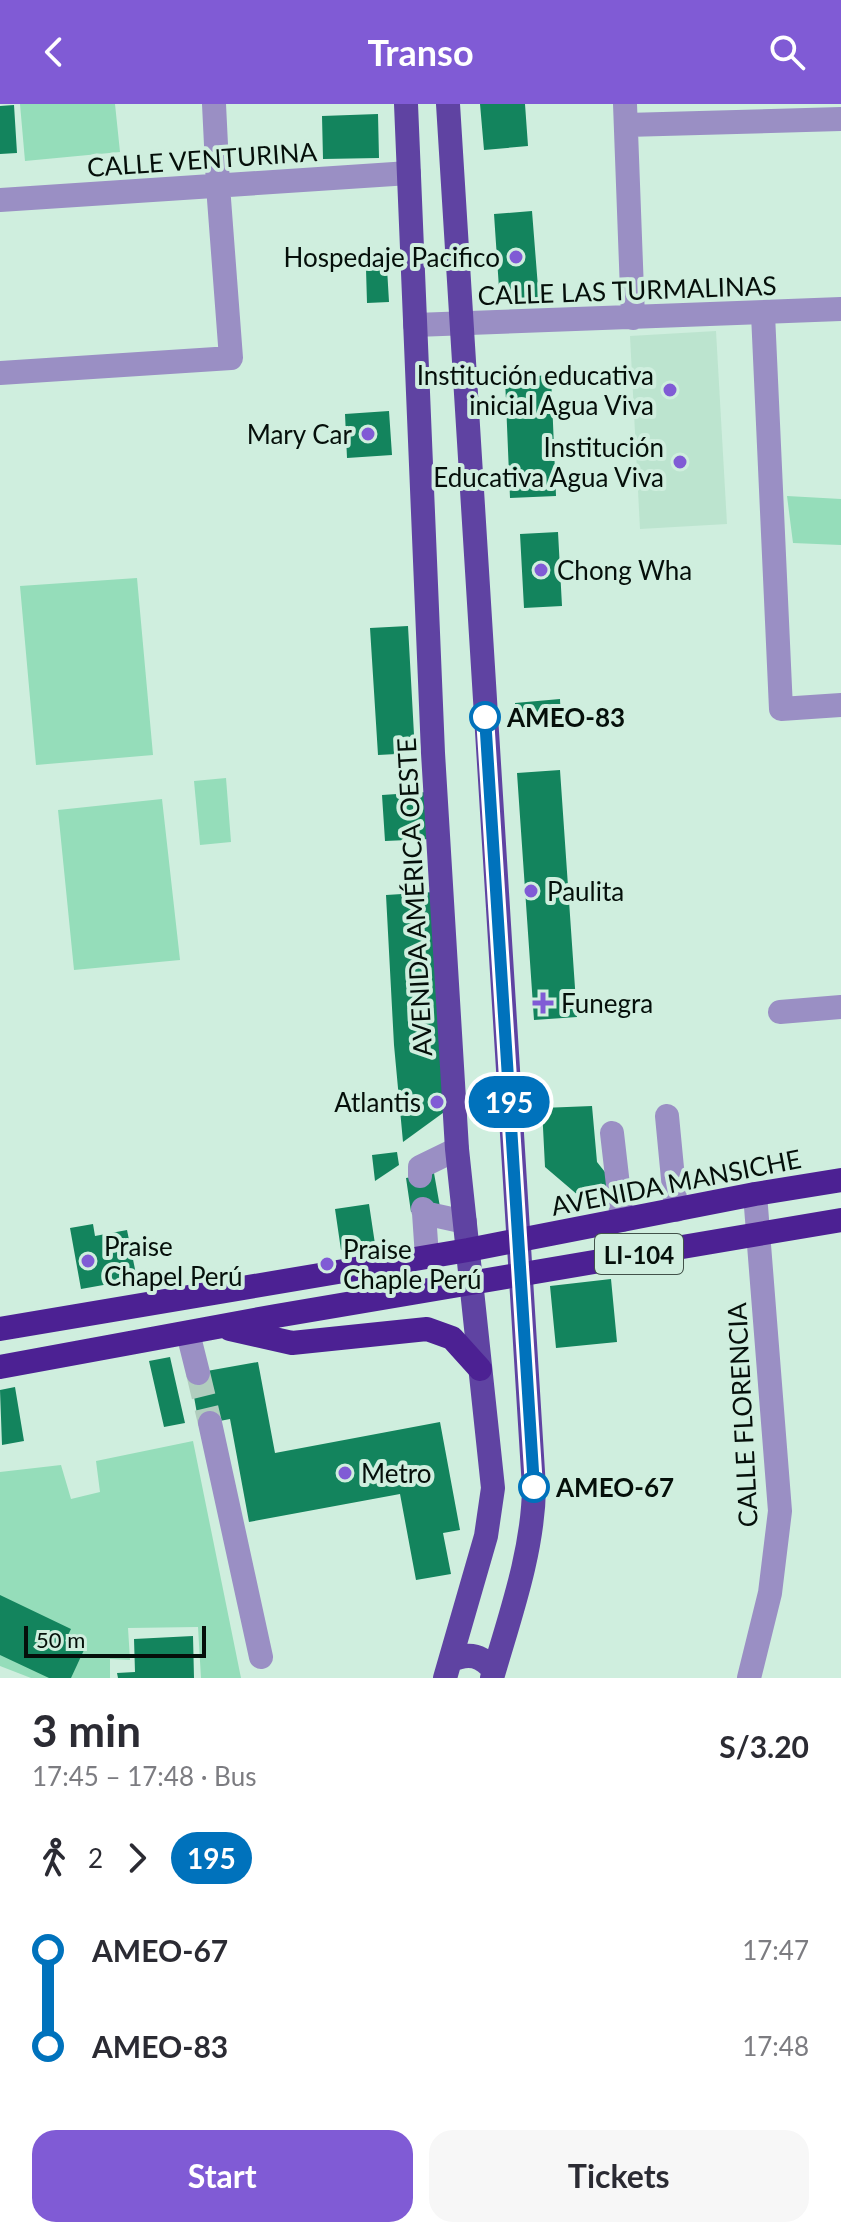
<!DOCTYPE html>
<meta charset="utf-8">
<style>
body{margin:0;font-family:Lato,sans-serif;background:#f7f7f7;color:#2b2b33;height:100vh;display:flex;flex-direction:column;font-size:30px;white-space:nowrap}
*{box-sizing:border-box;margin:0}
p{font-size:26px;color:#7c7c81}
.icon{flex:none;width:44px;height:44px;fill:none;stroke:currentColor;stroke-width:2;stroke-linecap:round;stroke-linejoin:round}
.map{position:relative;height:1574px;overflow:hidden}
.details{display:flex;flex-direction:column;background:#fff;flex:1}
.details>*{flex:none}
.badge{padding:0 16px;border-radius:26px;font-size:28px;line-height:52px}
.scale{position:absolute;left:24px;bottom:20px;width:182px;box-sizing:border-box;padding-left:8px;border:4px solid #050f0a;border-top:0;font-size:22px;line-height:28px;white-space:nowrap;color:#050f0a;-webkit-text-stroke:6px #cfeede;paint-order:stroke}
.map>.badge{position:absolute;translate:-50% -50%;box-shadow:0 0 0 4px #fff}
.legs{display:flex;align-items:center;gap:12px;height:88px;padding:0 32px;font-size:26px}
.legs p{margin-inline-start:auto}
.headline{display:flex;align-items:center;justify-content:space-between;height:136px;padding:0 32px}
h1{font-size:44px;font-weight:700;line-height:60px}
.cta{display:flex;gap:16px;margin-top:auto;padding:16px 32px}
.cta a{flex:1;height:92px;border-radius:24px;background:#805bd5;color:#fff;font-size:32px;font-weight:700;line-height:92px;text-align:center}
.cta a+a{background:#f7f7f7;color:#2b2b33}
ul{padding:0 32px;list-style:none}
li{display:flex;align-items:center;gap:28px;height:96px;font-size:30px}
li i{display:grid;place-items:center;width:12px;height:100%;margin:0 10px;background:currentColor}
li i::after{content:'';width:20px;height:20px;margin:-10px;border:6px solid;border-radius:50%;background:#fff}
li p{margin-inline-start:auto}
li:first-child i{background:linear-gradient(#0000 50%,currentColor 0)}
li:last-child i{background:linear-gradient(currentColor 50%,#0000 0)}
header{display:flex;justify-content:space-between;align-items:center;height:104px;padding:0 32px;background:#805bd5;color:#fff;font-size:36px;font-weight:700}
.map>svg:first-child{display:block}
</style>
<header><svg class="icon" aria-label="back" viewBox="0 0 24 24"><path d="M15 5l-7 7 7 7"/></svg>Transo<svg class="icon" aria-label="search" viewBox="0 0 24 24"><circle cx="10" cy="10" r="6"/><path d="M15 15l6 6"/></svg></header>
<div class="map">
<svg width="841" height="1574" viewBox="0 0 841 1574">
<rect width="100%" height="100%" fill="#cfeede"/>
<path fill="#bce4cf" d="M716,227L727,420L640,425L630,232Z"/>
<path fill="#95ddba" d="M20,0H115L120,48L25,57Z
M787,392L841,395V441L793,439Z
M137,474L153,651L36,661L20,482Z
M226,674L231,738L200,741L194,677Z
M162,695L180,856L74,866L58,706Z
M193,1337L241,1574H201L198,1523L128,1524L130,1556L110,1555V1574H31L0,1562V1368L61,1361L71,1395L100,1388L96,1357Z"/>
<path fill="#13845d" d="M480,0H525L528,42L484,46Z
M14,1L17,49L0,50V2Z
M378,10L379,54L323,55L322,12Z
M532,107L539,196L500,199L494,110Z
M387,164L389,198L367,199L366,165Z
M551,271L556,392L510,394L505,274Z
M389,307L392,351L347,354L345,310Z
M558,428L562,502L524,504L520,430Z
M408,522L415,649L378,651L370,524Z
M560,595L561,617L516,620L515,599Z
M560,666L577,913L534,916L517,669Z
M427,688L430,735L385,737L382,691Z
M434,788L447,1006L403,1038L394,941L386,791Z
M592,1002L597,1058L616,1082L579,1092L545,1063L542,1004Z
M397,1048L399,1061L375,1077L372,1051Z
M434,1069L440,1103L411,1108L406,1074Z
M369,1100L375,1140L341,1146L335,1105Z
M93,1120L95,1132L127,1126L137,1175L81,1185L70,1124Z
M611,1175L617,1238L556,1244L550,1182Z
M170,1253L185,1319L164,1323L149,1257Z
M258,1258L275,1349L440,1318L460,1426L443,1429L451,1470L416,1476L400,1390L249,1418L230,1315L199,1321L190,1270Z
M15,1283L24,1337L2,1341L0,1286Z
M0,1491L71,1525L65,1537L84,1546L71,1574H49L0,1551Z
M193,1532L194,1574H118L117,1569L135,1568L134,1535Z"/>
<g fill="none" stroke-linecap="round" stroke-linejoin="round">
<path stroke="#b1cdbe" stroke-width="24" stroke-dasharray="24 12" stroke-linecap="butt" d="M198,1269L210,1319"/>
<path stroke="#9a8fc4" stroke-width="24" d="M625,0L633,214
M626,21L841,15
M0,96L409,69
M763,210L781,605L841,601
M415,221L841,205
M0,269L231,254L218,82L214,0
M780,908L841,903
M667,1012L676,1106
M612,1029L622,1116
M420,1072V1063L457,1045
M423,1105L424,1109L465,1118
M424,1109L427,1153
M188,1229L198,1269
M210,1319L261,1553
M749,1574L770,1489L780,1407L755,1090"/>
<path stroke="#5f43a2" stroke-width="24" d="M406,0L433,649L457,1045L493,1384L486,1432L445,1574
M448,0L534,1384C533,1448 510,1512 492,1574
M450,1557C468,1548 482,1551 494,1567"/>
<path stroke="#4c2193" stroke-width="24" d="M0,1225L468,1146L755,1090L841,1076
M230,1225L292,1239L427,1225L452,1234L480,1265
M0,1263L276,1212L841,1116"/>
</g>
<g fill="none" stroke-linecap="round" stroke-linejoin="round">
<defs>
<path id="line-1" d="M485,613L534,1383"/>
</defs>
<use href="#line-1" stroke="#fff" stroke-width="18"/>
<use href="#line-1" stroke="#0072bc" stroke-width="12"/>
</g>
<g fill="#805bd5" stroke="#cfeede" stroke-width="3">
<circle cx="516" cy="153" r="8"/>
<circle cx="670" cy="286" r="8"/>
<circle cx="368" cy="330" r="8"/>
<circle cx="680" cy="358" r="8"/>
<circle cx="541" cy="466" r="8"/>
<circle cx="531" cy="787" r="8"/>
<path d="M539 887h8v8h8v8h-8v8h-8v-8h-8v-8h8z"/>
<circle cx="437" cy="998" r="8"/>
<circle cx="88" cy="1157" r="8"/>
<circle cx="327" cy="1160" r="8"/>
<circle cx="345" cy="1369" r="8"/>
</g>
<g fill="#fff" stroke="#0072bc" stroke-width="4">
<circle cx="485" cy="613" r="14"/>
<circle cx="534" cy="1383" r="14"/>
</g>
<g text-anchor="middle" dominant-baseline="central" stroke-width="8" stroke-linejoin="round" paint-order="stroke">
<rect fill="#cfeede" stroke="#42524a" stroke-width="2" x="595" y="1130" width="88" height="40" rx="6"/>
<g font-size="24" font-weight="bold" fill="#050f0a">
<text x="639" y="1150">LI-104</text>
</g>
<g font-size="26" fill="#050f0a" stroke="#cfeede">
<text transform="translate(202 55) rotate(-4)">CALLE VENTURINA</text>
<text transform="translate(627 186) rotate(-2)">CALLE LAS TURMALINAS</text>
<text transform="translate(414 793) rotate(-93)">AVENIDA AMÉRICA OESTE</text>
<text transform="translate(676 1078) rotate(-11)">AVENIDA MANSICHE</text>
<text transform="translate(742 1311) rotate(-93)">CALLE FLORENCIA</text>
</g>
<g font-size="26" fill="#050f0a" stroke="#cfeede" text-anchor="start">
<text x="500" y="153" text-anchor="end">Hospedaje Pacifico</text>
<text x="654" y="271" text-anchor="end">Institución educativa<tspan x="654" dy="30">inicial Agua Viva</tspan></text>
<text x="352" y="330" text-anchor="end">Mary Car</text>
<text x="664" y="343" text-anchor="end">Institución<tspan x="664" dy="30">Educativa Agua Viva</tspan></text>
<text x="557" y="466">Chong Wha</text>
<text x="547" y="787">Paulita</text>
<text x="561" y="899">Funegra</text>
<text x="421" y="998" text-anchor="end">Atlantis</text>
<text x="104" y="1142">Praise<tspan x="104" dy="30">Chapel Perú</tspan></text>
<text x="343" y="1145">Praise<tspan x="343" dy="30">Chaple Perú</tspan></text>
<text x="361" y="1369">Metro</text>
</g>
<g font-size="26" font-weight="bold" fill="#050f0a" stroke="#cfeede" text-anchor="start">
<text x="507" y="613">AMEO-83</text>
<text x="556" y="1383">AMEO-67</text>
</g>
</g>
</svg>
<div class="scale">50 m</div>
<b class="badge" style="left:509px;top:998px;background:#0072bc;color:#fff">195</b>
</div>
<section class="details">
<div class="headline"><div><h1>3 min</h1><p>17:45 – 17:48 · Bus</p></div><b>S/3.20</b></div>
<div class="legs"><svg class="icon" aria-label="walk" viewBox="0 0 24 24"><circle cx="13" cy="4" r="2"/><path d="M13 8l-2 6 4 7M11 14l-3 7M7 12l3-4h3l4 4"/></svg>2<svg class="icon" aria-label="forward" viewBox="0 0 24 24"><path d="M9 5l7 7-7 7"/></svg><b class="badge" style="background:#0072bc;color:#fff">195</b></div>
<ul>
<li><i style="color:#0072bc"></i><b>AMEO-67</b><p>17:47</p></li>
<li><i style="color:#0072bc"></i><b>AMEO-83</b><p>17:48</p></li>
</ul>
<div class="cta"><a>Start</a><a>Tickets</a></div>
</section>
